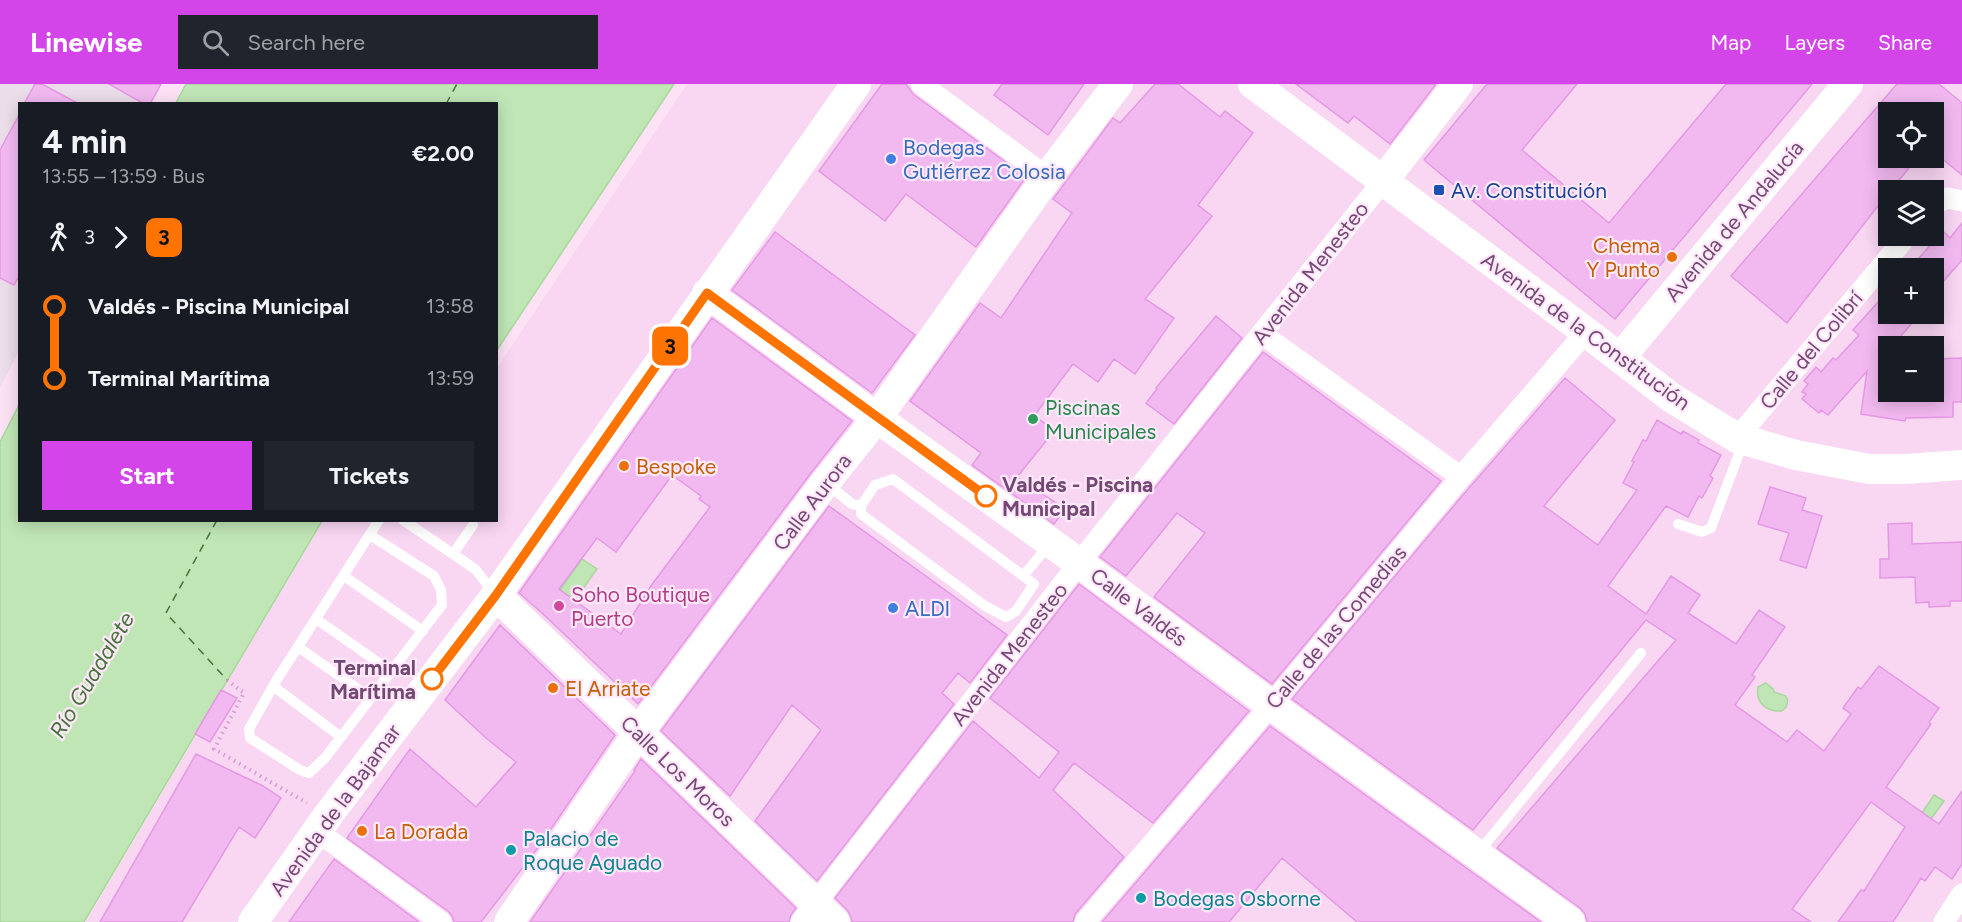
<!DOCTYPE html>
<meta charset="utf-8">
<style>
body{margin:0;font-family:Figtree,sans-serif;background:#20242c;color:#f1f3f6;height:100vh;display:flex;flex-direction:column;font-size:22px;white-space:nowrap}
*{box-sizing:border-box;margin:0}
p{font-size:20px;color:#9ea1a6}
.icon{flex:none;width:33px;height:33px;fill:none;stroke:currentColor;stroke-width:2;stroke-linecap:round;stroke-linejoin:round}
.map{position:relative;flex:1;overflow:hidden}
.side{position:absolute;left:18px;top:18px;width:480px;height:420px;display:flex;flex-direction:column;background:#171b24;border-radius:0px;box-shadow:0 3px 15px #0003}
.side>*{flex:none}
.badge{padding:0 12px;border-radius:9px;font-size:21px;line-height:39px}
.tools{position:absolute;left:1878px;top:18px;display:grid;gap:12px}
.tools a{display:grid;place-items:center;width:66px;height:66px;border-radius:0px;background:#171b24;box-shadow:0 3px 15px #0003;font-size:30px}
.map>.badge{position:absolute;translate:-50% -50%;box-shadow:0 0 0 3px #fff}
.legs{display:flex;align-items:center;gap:9px;height:66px;padding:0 24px;font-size:20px}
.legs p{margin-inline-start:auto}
.overview{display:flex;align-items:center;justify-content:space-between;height:102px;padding:0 24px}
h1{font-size:33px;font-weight:700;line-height:45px}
.primary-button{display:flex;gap:12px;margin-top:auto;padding:12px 24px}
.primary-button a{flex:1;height:69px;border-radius:0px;background:#d344e9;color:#fff;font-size:24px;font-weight:700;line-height:69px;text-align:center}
.primary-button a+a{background:#20242c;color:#f1f3f6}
ul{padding:0 24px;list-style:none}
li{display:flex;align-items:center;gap:21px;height:72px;font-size:22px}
li i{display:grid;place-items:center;width:9px;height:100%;margin:0 8px;background:currentColor}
li i::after{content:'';width:15px;height:15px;margin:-8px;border:4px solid;border-radius:50%;background:#171b24}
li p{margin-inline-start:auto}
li:first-child i{background:linear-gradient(#0000 50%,currentColor 0)}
li:last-child i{background:linear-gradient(currentColor 50%,#0000 0)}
header{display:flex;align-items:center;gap:36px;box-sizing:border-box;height:84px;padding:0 30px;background:#d344e9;color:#fff}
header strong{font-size:28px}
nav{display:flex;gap:33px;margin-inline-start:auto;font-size:21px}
.search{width:420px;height:54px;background:#20242c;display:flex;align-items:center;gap:15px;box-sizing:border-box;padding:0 21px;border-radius:0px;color:#9ea1a6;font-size:22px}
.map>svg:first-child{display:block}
</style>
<header>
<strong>Linewise</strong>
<div class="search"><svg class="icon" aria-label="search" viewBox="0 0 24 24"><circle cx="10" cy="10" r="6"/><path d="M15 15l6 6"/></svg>Search here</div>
<nav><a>Map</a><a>Layers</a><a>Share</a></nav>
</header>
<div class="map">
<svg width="1962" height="838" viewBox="0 0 1962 838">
<rect width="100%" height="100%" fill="#fde2f6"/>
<path fill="#f9d6f2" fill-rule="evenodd" d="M687,0H1962V838H86L323,437L496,436L497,284ZM1888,28H1934V74H1888ZM1888,106H1934V152H1888ZM1888,184H1934V230H1888ZM1888,262H1934V308H1888Z"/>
<path fill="#ebddea" d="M0,0H161L151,19L20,20L19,267L0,304Z"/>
<path fill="#c0e6b6" stroke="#a8d89c" stroke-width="1.5" d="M186,0H674L497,266L496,20L176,19Z
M19,321L20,436L322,437L84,838H0V358Z
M582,475L597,485L575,516L560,506Z
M1766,599L1773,605L1774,608L1786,612C1789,618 1787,623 1782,627C1767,628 1755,619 1758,603Z
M1934,711L1944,717L1931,735L1922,729Z"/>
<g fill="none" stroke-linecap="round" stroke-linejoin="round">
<path stroke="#447439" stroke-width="1.5" stroke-dasharray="8 6" stroke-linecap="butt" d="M446,20L457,0
M217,436L166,529L227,596"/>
</g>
<path fill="#f2b9f0" stroke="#e599e4" stroke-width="1.5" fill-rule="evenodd" d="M35,0H42L79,20H24Z
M109,0H161L150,20H144Z
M882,0H906L913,10L1026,93L976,163L906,110L885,137L819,87Z
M1002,0H1084L1048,51L994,11Z
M1155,0H1178L1220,33L1225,27L1253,49L1198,121L1212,132L1145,215L1174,234L1135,290L1114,275L1098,298L1073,280L1034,332L1055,346L1017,393L1065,425L1054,440L972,381L981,369L910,317L980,219L1001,234L1072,129L1053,115L1113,34L1120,39Z
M1296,0H1436L1390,60L1354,32L1348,39Z
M1487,0H1577L1522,66L1609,139L1726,0H1812L1615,235L1424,76Z
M1897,0H1939L1962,19V91L1934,68V28H1888V74H1917L1891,106H1888V109L1787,239L1731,192Z
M20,29V191L14,201L0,194V66Z
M1962,139V176L1934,208V184H1910L1943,147L1950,154Z
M775,148L915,251L872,309L732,206Z
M1888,207V230H1920L1900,253L1903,256L1897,262H1888V273L1885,277L1888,276V308H1934V275L1962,274V318H1953V333L1906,334L1905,337L1861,330L1867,287L1828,331L1821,326L1819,329L1802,315L1806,310L1802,308L1808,300L1804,297L1816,283L1821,288L1833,274L1836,276L1859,251L1853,246Z
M1216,232L1242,254L1174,340L1146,319L1157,305L1156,304Z
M712,234L852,337L811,389L638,620L542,529L519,509ZM672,391L701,412L699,415L710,423L653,499L621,550L559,505L597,454L616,468Z
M1263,268L1441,397L1272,600L1154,513L1205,449L1177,429L1126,492L1100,473Z
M1565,294L1615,336L1544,422L1598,461L1637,406L1623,399L1634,378L1632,377L1643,356L1646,357L1657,336L1681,350L1683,347L1699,356L1698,359L1721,371L1710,392L1713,394L1702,414L1699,412L1688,433L1666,422L1608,502L1646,530L1671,492L1700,511L1688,529L1736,560L1759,526L1785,543L1752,591L1755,593L1735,621L1787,658L1797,646L1824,667L1851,630L1843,624L1858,603L1861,605L1879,582L1939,624L1929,638L1931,640L1886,703L1939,740L1962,707V780L1952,795L1935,783L1925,797L1921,794L1893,838H1838L1861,806L1864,807L1905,743L1871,718L1792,825L1811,838H1587L1585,830L1580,824L1497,764L1676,556L1646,536L1473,746L1292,615L1462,412Z
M1770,403L1806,414L1802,426L1822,432L1806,484L1780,476L1789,449L1758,440Z
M829,422L1007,551L970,599L958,589L942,609L954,620L817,797L755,737L821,646L792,621L730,712L661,647Z
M1912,439V460L1962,458V517H1950V522L1929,523V518L1916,519L1915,493L1880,494V475H1889L1888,440Z
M1079,500L1249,627L1153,739L1074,679L1053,706L1124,773L1075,830L1073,838H852L851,833L847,826L835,814L973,637L1039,694L1059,668L990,614Z
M500,541L615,651L540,761L481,838H454L452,832L449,828L347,754L410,665L476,723L516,678L486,654L445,616Z
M221,606L237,614L210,658L195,650Z
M1270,642L1541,838H1357L1282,774L1229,838H1102Z
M196,670L263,702L281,714L255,754L239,743L182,838H100Z
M641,675L796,824L791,831L789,838H530L635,687L634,686Z
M334,775L419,838H289Z"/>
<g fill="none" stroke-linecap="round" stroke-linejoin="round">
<path stroke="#d79cd5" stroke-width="4" stroke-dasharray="1.5 4.5" stroke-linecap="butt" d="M227,596L244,609L214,665L307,719"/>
<path stroke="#fff" stroke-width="10" d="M893,395L1034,500L1016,527L1006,533L985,522L861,430V422L875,401Z
M826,399L852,420L861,422
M403,436L475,485L494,509
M1678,440L1702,448L1711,444L1743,359
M370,451L434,492L441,506L442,521L325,674L309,689L300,686L250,654L249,645L276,597L379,436
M453,470L473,441
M344,492L423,547
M1023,492L1049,461
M316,535L392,588
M298,563L371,614
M273,602L341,653
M1478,769L1641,569"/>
<path stroke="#fff" stroke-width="21" d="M921,0L1047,93
M1934,120L1948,114L1962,117
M1262,250L1461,393
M1737,354L1907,152
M317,747L441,838
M801,838L1079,479L1383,97
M1085,838L1271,621L1461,393L1586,248
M1944,838L1962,810"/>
<path stroke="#fff" stroke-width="30" d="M1253,0L1586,248L1672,314L1737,354L1796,371L1869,385H1905L1962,381
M1383,97L1458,0
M707,209L877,334L1079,479L1271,621L1570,838
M1620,274L1848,0
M496,511L835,838
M253,838L329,730L496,511L856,0
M509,838L638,649L825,399L877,334L1047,93L1118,0"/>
</g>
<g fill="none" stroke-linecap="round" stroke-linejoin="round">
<defs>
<path id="line-1" d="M432,595L496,511L707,209L986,412"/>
</defs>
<use href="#line-1" stroke="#fff" stroke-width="14"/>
<use href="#line-1" stroke="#ff7300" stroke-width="9"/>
</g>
<g fill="#3f7fe0" stroke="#ffe8f9" stroke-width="2">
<circle cx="891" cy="75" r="6"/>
<circle cx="893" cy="524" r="6"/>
</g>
<rect fill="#1a4fb4" stroke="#ffe8f9" stroke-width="2" x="1433" y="100" width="12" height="12" rx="3"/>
<g fill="#e8710a" stroke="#ffe8f9" stroke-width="2">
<circle cx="1672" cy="173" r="6"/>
<circle cx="624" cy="382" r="6"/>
<circle cx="553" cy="604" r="6"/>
<circle cx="362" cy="747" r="6"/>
</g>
<circle fill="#2e9e5b" stroke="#ffe8f9" stroke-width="2" cx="1033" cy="335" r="6"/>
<g fill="#fff" stroke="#ff7300" stroke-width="3">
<circle cx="986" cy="412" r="10"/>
<circle cx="432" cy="595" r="10"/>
</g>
<circle fill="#d1479c" stroke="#ffe8f9" stroke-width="2" cx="559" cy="522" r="6"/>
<g fill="#0f9aa8" stroke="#ffe8f9" stroke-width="2">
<circle cx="511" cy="766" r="6"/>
<circle cx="1141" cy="814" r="6"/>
</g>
<g text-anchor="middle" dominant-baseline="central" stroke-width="4.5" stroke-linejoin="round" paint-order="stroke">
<g font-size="21" fill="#366cbe" stroke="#ffe8f9" text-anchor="start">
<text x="903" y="63">Bodegas<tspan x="903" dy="24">Gutiérrez Colosia</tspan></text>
<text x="905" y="524">ALDI</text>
</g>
<g font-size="21" fill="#164399" stroke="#ffe8f9" text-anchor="start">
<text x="1451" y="106">Av. Constitución</text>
</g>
<g font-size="21" fill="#744874" stroke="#ffe8f9">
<text transform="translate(1734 137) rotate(-50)">Avenida de Andalucía</text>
<text transform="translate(1310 189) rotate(-52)">Avenida Menesteo</text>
<text transform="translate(1586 247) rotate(36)">Avenida de la Constitución</text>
<text transform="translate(1811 266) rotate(-50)">Calle del Colibrí</text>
<text transform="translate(812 418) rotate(-53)">Calle Aurora</text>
<text transform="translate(1139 523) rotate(37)">Calle Valdés</text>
<text transform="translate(1336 543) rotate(-50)">Calle de las Comedias</text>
<text transform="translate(1009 570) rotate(-52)">Avenida Menesteo</text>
<text transform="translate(678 687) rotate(44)">Calle Los Moros</text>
<text transform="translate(335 726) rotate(-54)">Avenida de la Bajamar</text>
</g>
<g font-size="21" fill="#c56008" stroke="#ffe8f9" text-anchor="start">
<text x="1660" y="161" text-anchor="end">Chema<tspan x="1660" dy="24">Y Punto</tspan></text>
<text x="636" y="382">Bespoke</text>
<text x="565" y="604">El Arriate</text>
<text x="374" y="747">La Dorada</text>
</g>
<g font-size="21" fill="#27864d" stroke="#ffe8f9" text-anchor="start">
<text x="1045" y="323">Piscinas<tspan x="1045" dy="24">Municipales</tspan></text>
</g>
<g font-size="21" font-weight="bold" fill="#744874" stroke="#ffe8f9" text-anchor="start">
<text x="1002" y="400">Valdés - Piscina<tspan x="1002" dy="24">Municipal</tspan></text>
<text x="416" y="583" text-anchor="end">Terminal<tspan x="416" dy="24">Marítima</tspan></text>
</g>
<g font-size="21" fill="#b23c85" stroke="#ffe8f9" text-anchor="start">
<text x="571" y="510">Soho Boutique<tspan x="571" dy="24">Puerto</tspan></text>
</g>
<g font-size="21" fill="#0d838f" stroke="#ffe8f9" text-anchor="start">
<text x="523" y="754">Palacio de<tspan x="523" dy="24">Roque Aguado</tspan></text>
<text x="1153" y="814">Bodegas Osborne</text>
</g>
<g font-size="22" font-style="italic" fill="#447439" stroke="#ffe8f9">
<text transform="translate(92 591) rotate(-59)">Río Guadalete</text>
</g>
</g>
</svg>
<div class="tools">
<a><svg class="icon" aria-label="locate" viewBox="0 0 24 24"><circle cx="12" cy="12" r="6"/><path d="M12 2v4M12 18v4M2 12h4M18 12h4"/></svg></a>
<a><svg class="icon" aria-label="layers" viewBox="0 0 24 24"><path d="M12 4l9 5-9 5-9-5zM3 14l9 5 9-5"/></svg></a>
<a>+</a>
<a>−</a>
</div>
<b class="badge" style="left:670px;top:262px;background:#ff7300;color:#111">3</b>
<section class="side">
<div class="overview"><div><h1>4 min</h1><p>13:55 – 13:59 · Bus</p></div><b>€2.00</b></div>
<div class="legs"><svg class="icon" aria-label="walk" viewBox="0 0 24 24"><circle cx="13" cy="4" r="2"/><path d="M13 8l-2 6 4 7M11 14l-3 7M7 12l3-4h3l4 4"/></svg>3<svg class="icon" aria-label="forward" viewBox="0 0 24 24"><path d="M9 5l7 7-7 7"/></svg><b class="badge" style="background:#ff7300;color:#111">3</b></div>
<ul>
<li><i style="color:#ff7300"></i><b>Valdés - Piscina Municipal</b><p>13:58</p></li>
<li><i style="color:#ff7300"></i><b>Terminal Marítima</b><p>13:59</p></li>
</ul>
<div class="primary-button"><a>Start</a><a>Tickets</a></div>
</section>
</div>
